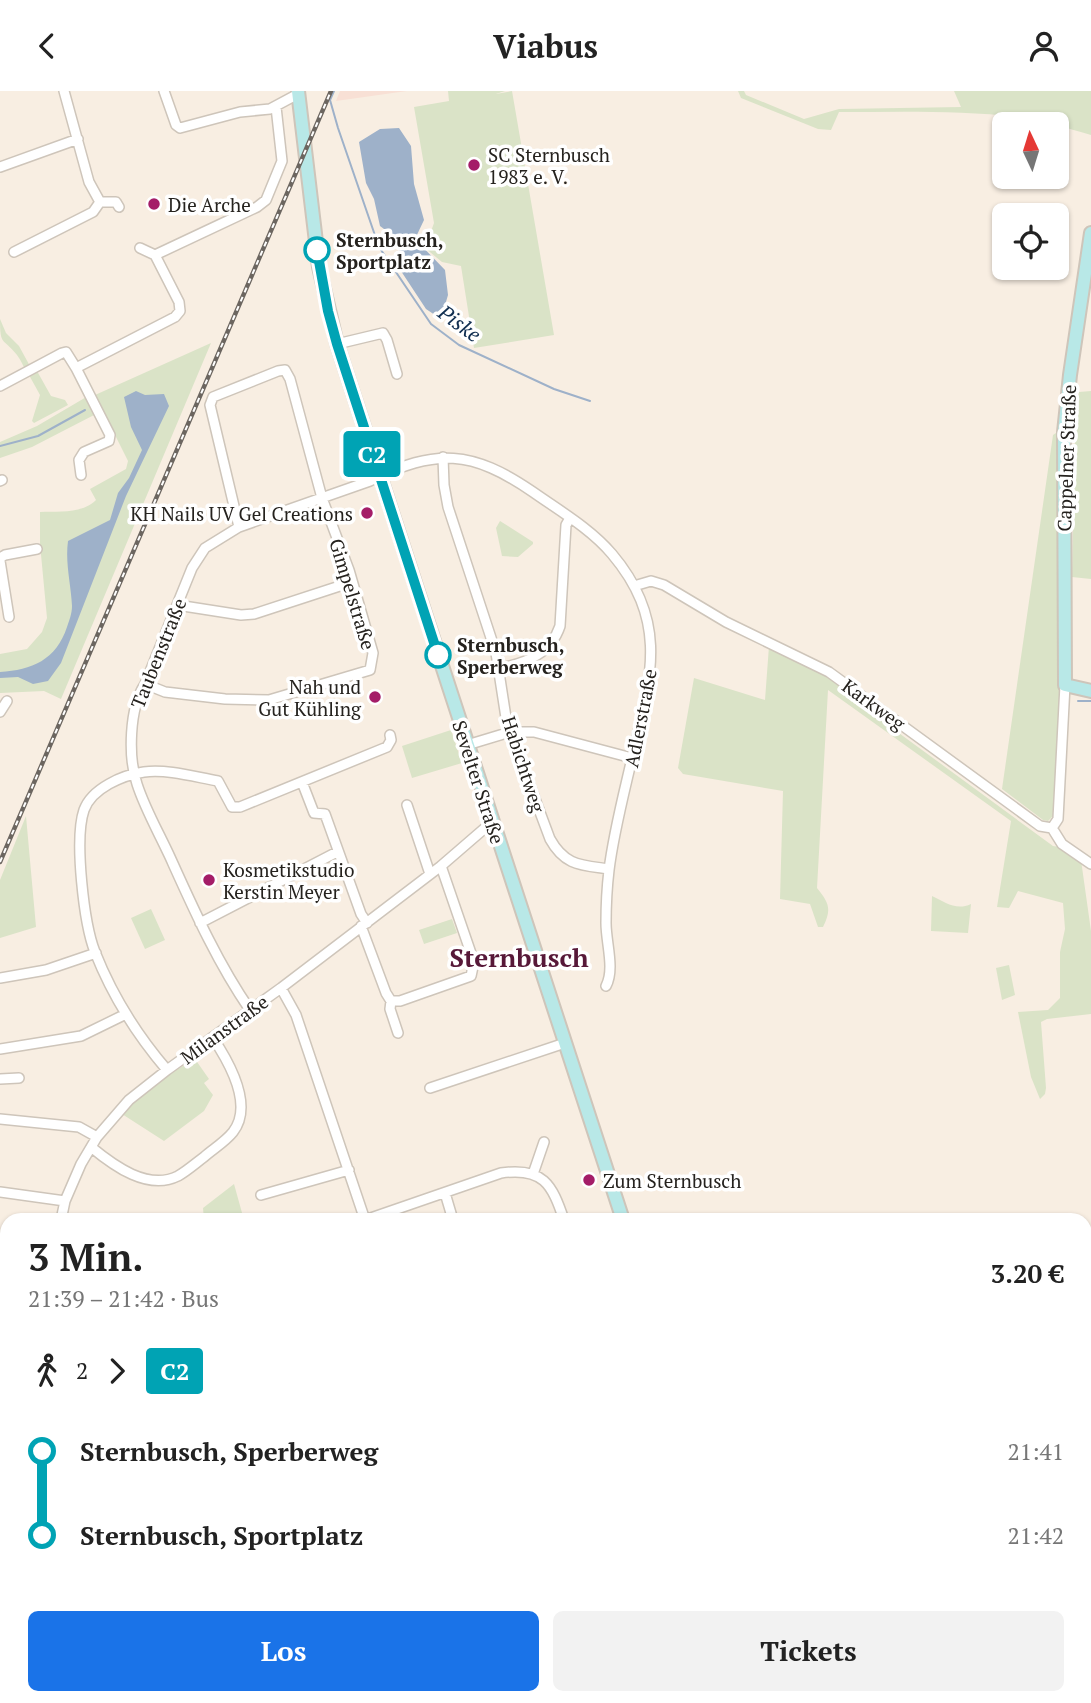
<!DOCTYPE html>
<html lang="de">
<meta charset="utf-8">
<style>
body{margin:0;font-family:"PT Serif",serif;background:#f2f2f2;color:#222;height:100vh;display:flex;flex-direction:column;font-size:26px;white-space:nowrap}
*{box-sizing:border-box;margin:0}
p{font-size:23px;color:#767676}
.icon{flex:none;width:38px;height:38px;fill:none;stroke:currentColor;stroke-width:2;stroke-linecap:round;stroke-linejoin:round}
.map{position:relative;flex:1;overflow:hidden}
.drawer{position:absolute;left:0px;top:1122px;width:1092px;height:492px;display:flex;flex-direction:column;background:#fff;border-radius:21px 21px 0 0;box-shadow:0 2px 5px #0004}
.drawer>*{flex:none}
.badge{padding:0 14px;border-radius:5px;font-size:24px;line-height:46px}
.needle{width:46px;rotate:356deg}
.tools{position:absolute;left:992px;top:21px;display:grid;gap:14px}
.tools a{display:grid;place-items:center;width:77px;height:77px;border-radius:10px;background:#fff;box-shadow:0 2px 5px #0004;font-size:35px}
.map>.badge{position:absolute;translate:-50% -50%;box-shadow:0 0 0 4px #fff}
.legs{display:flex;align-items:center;gap:10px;height:77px;padding:0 28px;font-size:23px}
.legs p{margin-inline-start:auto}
.headline{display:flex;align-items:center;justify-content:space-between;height:119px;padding:0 28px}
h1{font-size:38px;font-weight:700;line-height:52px}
.action{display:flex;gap:14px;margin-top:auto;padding:14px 28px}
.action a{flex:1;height:80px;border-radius:10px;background:#1a73e8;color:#fff;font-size:28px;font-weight:700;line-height:80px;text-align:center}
.action a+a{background:#f2f2f2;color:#222}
ul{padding:0 28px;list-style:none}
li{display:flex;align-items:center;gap:24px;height:84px;font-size:26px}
li i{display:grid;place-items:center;width:10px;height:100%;margin:0 9px;background:currentColor}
li i::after{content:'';width:18px;height:18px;margin:-9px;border:5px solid;border-radius:50%;background:#fff}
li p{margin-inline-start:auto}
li:first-child i{background:linear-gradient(#0000 50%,currentColor 0)}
li:last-child i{background:linear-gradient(currentColor 50%,#0000 0)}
header{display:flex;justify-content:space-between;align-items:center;height:91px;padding:0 28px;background:#fff;font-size:32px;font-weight:700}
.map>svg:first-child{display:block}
</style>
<header><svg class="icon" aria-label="back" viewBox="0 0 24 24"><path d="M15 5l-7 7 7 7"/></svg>Viabus<svg class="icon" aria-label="person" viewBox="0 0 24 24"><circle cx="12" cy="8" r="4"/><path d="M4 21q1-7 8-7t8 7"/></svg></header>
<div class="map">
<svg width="1091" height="1612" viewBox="0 0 1091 1612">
<rect width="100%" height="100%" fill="#f8eee2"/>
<path fill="#f8e0d5" d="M340,0H407L336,10Z"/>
<path fill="#dae3c7" d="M448,0H505L496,3L512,0L554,244L474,257L461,175L442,171L425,157L434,132L414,16L449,10Z
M738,0H744L746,4L804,28L839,18L961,16L954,0H1091V44C1066,37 1044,29 1018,26C959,19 898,21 839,21L831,39L818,38L741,7Z
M0,228L6,242L19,255L31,277L26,280C23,275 21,269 17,264C3,246 0,256 0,228Z
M211,252L61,608L44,600L0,602V563L27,558L42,541L47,527L40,453V421C59,420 82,423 96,409L90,398L126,378L128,370L95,304Z
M37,280L51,305L65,309L68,314L34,332L32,330L40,304L29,284Z
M1091,300V488L1072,486L1075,347L1079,301Z
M88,305L96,323L32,356L0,367V351L37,335Z
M1059,340L1060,599L1053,725L1048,730L1043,729L1002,698L1053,344Z
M500,430L533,451V453L518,466L502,465L496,437Z
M769,555L832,587L846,597L847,604L1053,755L1060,756L1081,769L1091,840V923L1047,928L1041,931L1046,997L1045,1003L1040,1008L1031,986L1018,921L1048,919L1060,907V861L1065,838L1063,812L1018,800L1009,817L997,816L1011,730L828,599L817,797C829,812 832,818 823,836H818L810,813L780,808L783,700L683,683L678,677L694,587L765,609Z
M451,639L462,672L412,687L402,655Z
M26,725L36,836L0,847V789Z
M932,805C945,811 956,820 971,813L968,842L931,840Z
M151,818L165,849L145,858L131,827Z
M452,828L457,842L424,853L419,839Z
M1009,874L1015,904L1002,909L996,877Z
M195,968L209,988L204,992L213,1004L204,1020L164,1050L122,1023C143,1000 168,983 195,968Z
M234,1093L244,1129H204L203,1117Z
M0,1427H7V1606H156L159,1612H4L0,1586Z"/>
<path fill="#9eb1c9" d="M399,37L411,55L414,93L424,129L415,148L445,179L448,204L441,228L426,218L399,177L400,150L380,135L374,108L366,92L359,51L380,38Z
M136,300L145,304L164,303L169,315L126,405L61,572L48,590L33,593L18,586L0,587V581C32,579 56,569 67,536C69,530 72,523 72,515C71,493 65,472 68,450L110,429L118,402L129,387L142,359L131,336L124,306Z
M7,1317V1376L0,1372V1320Z"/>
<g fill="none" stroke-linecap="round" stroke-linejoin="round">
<path stroke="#9eb1c9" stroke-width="2" d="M334,0L330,9L338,37L379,156L431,233L459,254L554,298L590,310
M0,355L38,345L85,319
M1078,610H1091
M0,1610V1612"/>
<defs>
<path id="street" d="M64,0L89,91L100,111H116L119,116
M164,0L176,34L180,37L240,21L270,18L298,3
M0,76L78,48
M14,161L93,121L100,111
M155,164L257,116L266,109L282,70L276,16
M337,253L383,242L387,249L397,283
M76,277L110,344L109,350L84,361L79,369L81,384
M0,295L62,262L66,261L76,277L175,226L180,220L179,211L155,164L140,157
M443,366L444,394L448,416L496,562L507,633L550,748C565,775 581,774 609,778
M0,390L2,389
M0,467L5,464L37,458
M0,470L9,526
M634,495L651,490L664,494L726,531L829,581L1040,735L1052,737
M177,514L241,524L254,523L352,491
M500,577C527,572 551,562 560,535L566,434L570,427
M145,593L165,601L225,608L269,609L370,579L373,562L349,479L322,407L290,288L285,279L278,280L213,306L210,314L239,436
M0,621L7,610
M467,654L510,641H534L632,667
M302,691L314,722L325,723L361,823L367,832
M407,714L430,783
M1052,737L1058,728L1065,594
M1052,737L1062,753L1091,773
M200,832L337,761
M361,835L386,902L391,910H400L471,885L474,871L441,775
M0,887L46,879L96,862
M281,897L296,924L365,1129L501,1082C543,1076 552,1093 564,1129
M391,910L390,918L398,942
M250,919C217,871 194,819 170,766C159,742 145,718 137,693C128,666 129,617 145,593L192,477L205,457L239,436L370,390C436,357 472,359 533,401C560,420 591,438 612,463C666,527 653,580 635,654C626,695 614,738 609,779C607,796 606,815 606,832C606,852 615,878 606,895
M0,958L81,945L126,923
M167,979C137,944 112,904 95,861C84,833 74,748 84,719C92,697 123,684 144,681C168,678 195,686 218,690L232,716H240L387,656L391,649L390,644
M0,988L19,987
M430,997L565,952
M0,1028L79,1036L97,1046
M91,1056C114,1075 148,1100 178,1085C187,1080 196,1072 204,1066C213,1058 225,1051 233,1041C254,1014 229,971 213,947
M533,1083L544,1051
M0,1101L65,1110
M445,1102L453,1129
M261,1104L349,1079
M61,1129L65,1110L81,1073L97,1046L129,1009L167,979L281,897L441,775L485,737L493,734
M0,1178L7,1179
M0,1271L7,1269
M1085,1275H1091"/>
<path id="secondary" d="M298,0L319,176L337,253L623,1129
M1091,142L1070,284L1064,341L1065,594L1091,600
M862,1606L865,1612"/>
</defs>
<use href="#street" stroke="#cec5ba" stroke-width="12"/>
<use href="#secondary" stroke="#cec5ba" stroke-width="16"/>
<use href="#street" stroke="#fff" stroke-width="9"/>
<use href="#secondary" stroke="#b8e8e7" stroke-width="12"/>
<defs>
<path id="rail" d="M0,771L331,0"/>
</defs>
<use href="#rail" stroke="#6c6660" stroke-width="4.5"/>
<use href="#rail" stroke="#fff" stroke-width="2" stroke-dasharray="5" stroke-linecap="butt"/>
</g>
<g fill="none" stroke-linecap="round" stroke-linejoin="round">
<defs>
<path id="line-1" d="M317,159L328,220L337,253L438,564"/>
</defs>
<use href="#line-1" stroke="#fff" stroke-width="16"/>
<use href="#line-1" stroke="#00a3b4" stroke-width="10"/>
</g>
<g fill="#a41d68" stroke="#fff" stroke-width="2.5">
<circle cx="474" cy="74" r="7"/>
<circle cx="154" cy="113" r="7"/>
<circle cx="367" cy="422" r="7"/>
<circle cx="375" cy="606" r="7"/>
<circle cx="209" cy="789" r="7"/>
<circle cx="589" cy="1089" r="7"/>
</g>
<g fill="#fff" stroke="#00a3b4" stroke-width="3.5">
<circle cx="317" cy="159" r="12"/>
<circle cx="438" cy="564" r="12"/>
</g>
<g text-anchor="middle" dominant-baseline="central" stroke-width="7" stroke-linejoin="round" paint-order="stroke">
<g font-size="19" fill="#25221e" stroke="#fff" text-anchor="start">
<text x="488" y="63">SC Sternbusch<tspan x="488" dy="22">1983 e. V.</tspan></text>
<text x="168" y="113">Die Arche</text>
<text x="353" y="422" text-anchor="end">KH Nails UV Gel Creations</text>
<text x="361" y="595" text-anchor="end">Nah und<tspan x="361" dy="22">Gut Kühling</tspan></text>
<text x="223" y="778">Kosmetikstudio<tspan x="223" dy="22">Kerstin Meyer</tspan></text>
<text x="603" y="1089">Zum Sternbusch</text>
</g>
<g font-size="19" font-weight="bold" fill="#25221e" stroke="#fff" text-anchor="start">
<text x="336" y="148">Sternbusch,<tspan x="336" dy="22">Sportplatz</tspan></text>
<text x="457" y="553">Sternbusch,<tspan x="457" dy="22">Sperberweg</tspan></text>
</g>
<g font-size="19" fill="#25221e" stroke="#fff">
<text transform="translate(1066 367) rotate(-88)">Cappelner Straße</text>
<text transform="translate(353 503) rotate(73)">Gimpelstraße</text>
<text transform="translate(158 562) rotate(-68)">Taubenstraße</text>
<text transform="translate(874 613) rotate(36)">Karkweg</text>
<text transform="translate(640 627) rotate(-79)">Adlerstraße</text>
<text transform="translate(524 673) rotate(72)">Habichtweg</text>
<text transform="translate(479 691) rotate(72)">Sevelter Straße</text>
<text transform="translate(224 938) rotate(-36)">Milanstraße</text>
</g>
<g font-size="21" font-style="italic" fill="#102e50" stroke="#fff">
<text transform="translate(460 232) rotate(36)">Piske</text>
</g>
<g font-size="26" font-weight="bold" fill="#571838" stroke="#fff">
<text x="519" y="866">Sternbusch</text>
</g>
</g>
</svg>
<div class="tools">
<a><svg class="needle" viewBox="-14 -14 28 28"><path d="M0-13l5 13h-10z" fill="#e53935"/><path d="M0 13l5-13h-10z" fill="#767676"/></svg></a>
<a><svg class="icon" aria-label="locate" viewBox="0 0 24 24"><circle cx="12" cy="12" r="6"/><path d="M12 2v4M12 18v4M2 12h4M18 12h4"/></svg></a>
</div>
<b class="badge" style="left:372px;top:363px;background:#00a3b4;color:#fff">C2</b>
<section class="drawer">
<div class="headline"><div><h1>3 Min.</h1><p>21:39 – 21:42 · Bus</p></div><b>3.20 €</b></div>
<div class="legs"><svg class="icon" aria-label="walk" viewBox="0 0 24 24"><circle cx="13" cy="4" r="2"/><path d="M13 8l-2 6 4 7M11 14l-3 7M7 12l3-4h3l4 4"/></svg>2<svg class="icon" aria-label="forward" viewBox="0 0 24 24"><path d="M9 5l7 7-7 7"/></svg><b class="badge" style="background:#00a3b4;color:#fff">C2</b></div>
<ul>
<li><i style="color:#00a3b4"></i><b>Sternbusch, Sperberweg</b><p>21:41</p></li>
<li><i style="color:#00a3b4"></i><b>Sternbusch, Sportplatz</b><p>21:42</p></li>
</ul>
<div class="action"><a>Los</a><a>Tickets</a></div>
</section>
</div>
